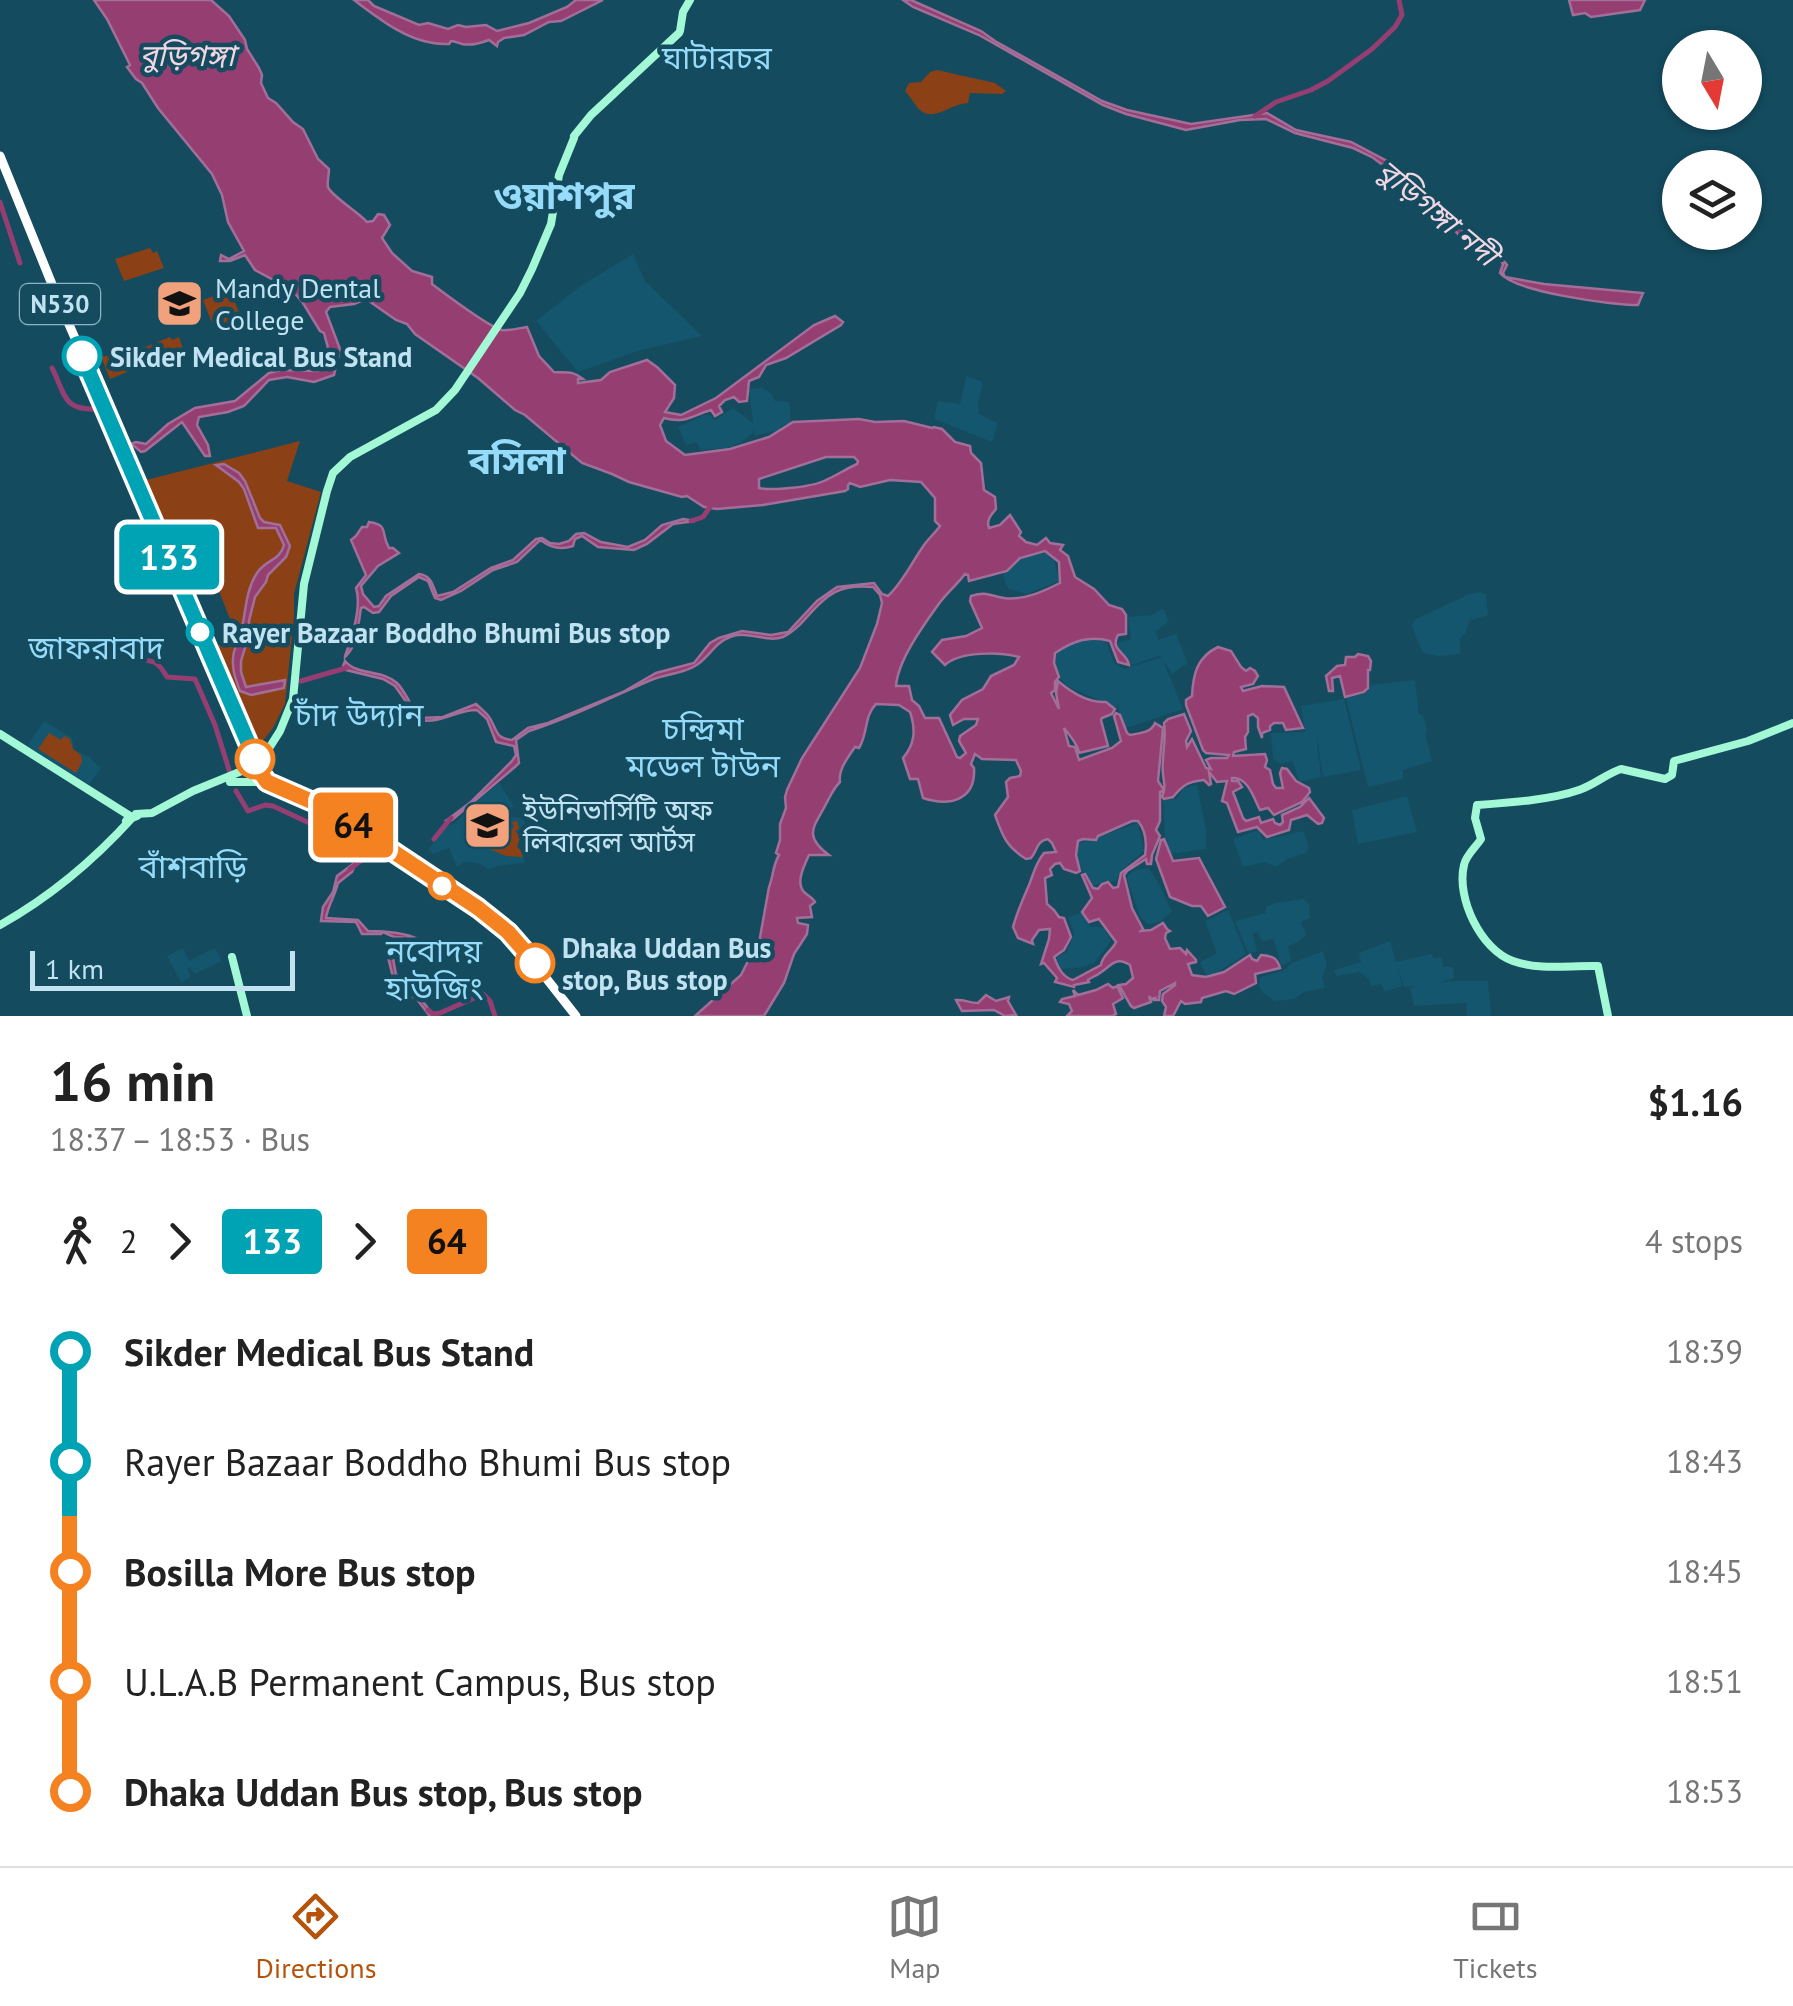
<!DOCTYPE html>
<meta charset="utf-8">
<style>
body{margin:0;font-family:"PT Sans","Noto Sans Bengali",sans-serif;background:#f6f6f6;color:#222;height:100vh;display:flex;flex-direction:column;font-size:38px;white-space:nowrap}
*{box-sizing:border-box;margin:0}
p{font-size:32px;color:#767676}
.icon{flex:none;width:55px;height:55px;fill:none;stroke:currentColor;stroke-width:2;stroke-linecap:round;stroke-linejoin:round}
.map{position:relative;height:1016px;overflow:hidden}
.side{display:flex;flex-direction:column;background:#fff;flex:1}
.side>*{flex:none}
.badge{padding:0 20px;border-radius:8px;font-size:35px;line-height:65px}
.needle{width:65px;rotate:170deg}
.tools{position:absolute;left:1662px;top:30px;display:grid;gap:20px}
.tools a{display:grid;place-items:center;width:100px;height:100px;border-radius:50%;background:#fff;box-shadow:0 2px 8px #0004;font-size:50px}
.scale{position:absolute;left:30px;bottom:25px;width:265px;box-sizing:border-box;padding-left:10px;border:5px solid #c1e2f1;border-top:0;font-size:28px;line-height:35px;white-space:nowrap;color:#c1e2f1;-webkit-text-stroke:8px #144b5f;paint-order:stroke}
.map>.badge{position:absolute;translate:-50% -50%;box-shadow:0 0 0 5px #fff}
.legs{display:flex;align-items:center;gap:15px;height:110px;padding:0 50px;font-size:32px}
.legs p{margin-inline-start:auto}
.headline{display:flex;align-items:center;justify-content:space-between;height:170px;padding:0 50px}
h1{font-size:55px;font-weight:700;line-height:75px}
ul{padding:0 50px;list-style:none}
li{display:flex;align-items:center;gap:35px;height:110px;font-size:38px}
li i{display:grid;place-items:center;width:15px;height:100%;margin:0 12px;background:currentColor}
li i::after{content:'';width:25px;height:25px;margin:-12px;border:8px solid;border-radius:50%;background:#fff}
li p{margin-inline-start:auto}
li:first-child i{background:linear-gradient(#0000 50%,currentColor 0)}
li:last-child i{background:linear-gradient(currentColor 50%,#0000 0)}
.tab-bar{display:flex;justify-content:space-around;align-items:center;height:140px;border-top:2px solid #e0e0e0;background:#fff;font-size:28px;color:#767676}
.tab-bar a{display:grid;justify-items:center;gap:5px}
.tab-bar .current{color:#b45309}
.map>svg:first-child{display:block}
</style>
<div class="map">
<svg width="1793" height="1016" viewBox="0 0 1793 1016">
<rect width="100%" height="100%" fill="#144b5f"/>
<path fill="#14566d" d="M633,254L645,281L702,336L641,350L578,372L536,321L582,285Z
M966,376L983,382L978,403L979,414L998,423L992,442L934,419L938,401L960,404Z
M762,388L772,394L775,401L789,402L791,423L781,426L780,430L755,436L753,428V433L740,443L727,448L701,450L696,442L686,445L678,427L704,415H710L715,420L733,408L753,423L749,389Z
M1047,553L1054,559L1059,581L1027,594L1009,589L1005,583L1003,571L1017,558Z
M1480,592L1486,594L1488,615L1469,621L1466,632L1460,639V654L1438,656L1423,653L1414,632L1412,625L1416,619L1469,594Z
M1163,609L1169,621L1156,631L1158,640L1176,634L1188,663L1172,674L1163,660L1183,709L1123,729L1118,706L1114,707L1067,686L1055,672L1052,651L1085,634L1107,643L1114,663L1124,669L1162,657L1161,655L1132,665L1116,643L1131,639L1128,617L1151,615Z
M1415,680L1419,714L1423,715L1427,730L1425,733L1432,761L1403,770V779L1368,787L1346,698L1366,693L1371,685Z
M1344,699L1361,770L1323,777L1316,731L1321,777L1299,782L1293,761L1280,764L1273,759L1271,733L1305,732L1301,706Z
M44,721L72,738L74,750L89,757L101,768L89,785L27,746Z
M499,783L514,806L506,812L510,817L523,818L526,825L517,846L524,854V863L497,866L489,869L477,863L464,862L457,867L449,848L433,854L429,849L444,826L454,824L476,802Z
M1197,785L1206,830V849L1171,854L1165,838L1163,800L1177,799L1183,788Z
M1407,796L1417,832L1358,844L1352,810Z
M1138,823L1144,851L1120,872L1116,881H1105L1094,886L1081,868L1073,845Z
M1259,830L1263,840L1303,831L1309,847L1306,853L1287,859L1276,867L1265,862L1243,867L1233,839Z
M1148,868L1158,882L1172,912L1161,921L1149,925L1140,917L1127,879L1128,875L1135,870Z
M1304,899L1309,905L1310,918L1301,922L1306,935L1298,942L1288,946L1291,961L1281,966L1274,939L1262,941L1257,932L1253,934L1257,952L1248,953L1235,921L1266,913V907L1275,903Z
M1228,910L1246,954L1215,974L1206,976L1200,962L1217,953L1205,921Z
M1082,913L1091,927H1100L1105,929L1111,941L1095,962L1084,967L1061,969L1056,957L1067,952L1074,934L1068,917Z
M1390,941L1396,962L1432,954L1433,958L1442,957L1443,967H1453L1454,978L1439,983L1452,981H1488L1491,1016H1467L1466,1003L1414,1006L1410,988L1419,986L1404,987L1399,970L1402,986L1385,992L1381,984L1371,986L1369,979L1359,972L1337,976L1334,970L1361,962L1359,953Z
M183,948L189,961L215,948L222,961L195,974L190,967L187,969L191,977L181,982L167,956Z
M1323,951L1327,965L1322,977L1325,988L1304,992L1294,999L1275,1001L1263,993L1259,986L1260,977L1283,971L1292,963Z"/>
<path fill="#8b4015" d="M937,70L995,83L1006,91L1002,94L970,93L968,103C951,104 935,121 921,111C915,106 911,97 905,91L909,83L921,82L930,72Z
M150,248L153,253L157,251L164,268L124,281L115,259Z
M230,290L240,315L216,327L212,323L203,300Z
M170,337L172,340L179,337L183,349L110,379L101,357L145,347Z
M300,441L287,481L321,492L294,594V617L285,704L273,728L259,746L217,646L237,637L217,586L193,595L142,481Z
M49,733L61,740L64,736L70,739L73,749L81,755L82,762L76,773L38,749Z
M497,816L504,820L511,830L514,827L512,822L517,821L519,829L515,831L518,834H522L517,846L524,855L522,857L506,856L465,839L484,819Z"/>
<path fill="#953e72" stroke="#a26f98" stroke-width="2.5" fill-rule="evenodd" d="M94,0H211L229,16L245,40L247,49L259,68L262,75L261,83L268,98L276,103L293,122L303,129L318,159L329,169C329,175 327,181 328,187C331,196 360,213 367,222L373,221L378,214L384,215L390,225L382,238L392,253L412,271L432,277V284C444,293 489,327 502,330C508,331 520,328 527,327L539,356L554,372C565,373 573,370 583,379H578V383L601,380L610,372L647,360L657,367L675,385L674,398L665,412L681,415L716,398L814,325L835,316L843,322L841,325L786,358L766,365L759,377L749,381L747,401L739,402L734,397L725,400L719,406L722,412L715,416L711,410C691,416 685,424 664,418L660,425L666,441L685,455L730,449L769,437L793,422L859,419L875,422L904,421L932,428L934,427L942,429L955,442L970,446L971,453L981,463L984,490L995,497L996,509C991,515 986,520 989,528L1000,525L1010,515L1021,532L1019,536L1026,542L1037,545L1046,538L1050,543L1063,545L1060,550L1068,556L1075,577L1094,589L1109,605L1122,609L1126,615V634L1118,635C1109,650 1128,653 1129,665L1118,662L1110,641C1089,635 1073,641 1055,653L1054,663L1059,677L1055,682V690L1051,693L1059,709L1056,693L1058,681C1072,693 1088,703 1106,702L1115,709L1112,714L1102,718L1101,720L1108,746L1079,753C1078,745 1069,734 1064,728L1069,746L1075,747L1079,760L1112,748L1121,741L1114,716L1116,713L1120,715L1127,733L1130,735C1140,733 1151,733 1155,723L1163,728L1158,781L1164,790L1160,792V821L1156,830L1160,836L1152,855L1151,864H1147L1146,859L1127,871L1124,875L1132,908L1143,929L1141,931L1151,930L1163,923L1167,929L1170,931L1166,933L1165,938L1170,949L1180,948L1186,954L1187,950L1196,960V962L1188,964L1192,975L1206,977L1224,972L1250,955L1252,959L1257,961L1261,955C1272,956 1277,957 1280,968L1255,974L1256,983L1234,994L1226,991L1202,998L1201,1002L1185,1004L1181,1001L1173,1016H1164L1166,1007L1162,1001L1163,994L1175,985V983L1160,991L1159,1000H1154L1155,998L1151,999L1149,996L1151,1002L1134,1008L1131,1006L1119,985L1126,984L1133,978L1130,965C1116,956 1112,965 1100,973C1096,976 1092,977 1088,980L1089,982L1074,985V987L1055,982L1057,978L1044,963L1041,964L1049,939L1050,929L1039,930L1032,940L1033,944L1018,938L1013,927C1017,912 1023,899 1029,885C1034,873 1035,864 1044,853L1056,852L1052,843L1048,839C1036,841 1038,850 1031,858L1026,859C1006,846 1003,837 995,815L1008,797L1006,782L1010,778L1020,776L1021,771L1016,760L982,759L975,754L971,764L974,768C976,800 950,807 923,798L918,779H910L903,758C915,744 916,730 910,712L899,705L876,704C864,716 868,734 859,748L855,747C848,757 838,770 840,782C833,789 831,795 826,804C815,826 802,835 829,855H809C805,864 795,882 804,892C808,896 813,898 815,902L810,906L812,917L797,918L798,923L808,925L807,934L794,954L784,983L764,1016H695L741,975L756,945L759,943L769,887C774,875 772,867 779,855L776,853L780,840V824L786,808L785,797L787,790L802,758L860,668L877,624L882,603L880,595L873,587C840,584 828,593 807,617C801,624 792,633 783,637C766,643 748,630 730,637C714,643 709,658 695,666C682,674 665,674 651,680C611,697 571,718 529,731L516,740L519,763L516,766L452,820H447L471,802L512,761L516,755L514,746L496,742L487,719L477,710C455,710 443,724 419,720L395,686L383,679L342,669L345,661C358,676 381,669 397,683C406,692 411,707 420,718L443,717L476,704C482,710 489,714 492,722C498,734 497,738 512,740L528,728L548,723L623,692L656,673L694,663L710,643L719,638L742,631L771,635L788,632L817,601L837,587L874,583L882,594L888,596C903,582 912,562 924,545C929,538 935,533 940,526L935,521V498L921,482L890,480L860,487L850,483L848,485V489L845,491L763,505L717,509L704,507L687,496L682,497L629,482L612,474L582,463L525,415L515,410L478,378L415,334L407,324L396,320L366,299L354,304L330,307L326,312L340,349L334,375L314,382L287,377L269,380L244,406L228,412L199,417L197,425L208,445L210,456H205L182,422L145,451L141,452L133,445H128L136,442L146,444L168,424L195,408L235,401L269,373L281,370L317,371L327,367L328,348L324,333L320,331L303,303L292,290L255,270L245,255L230,261H220L221,255L229,259L244,251L228,222L222,195L212,174L158,108L142,83L136,79L127,67L130,65L107,19ZM826,457H854L858,461L857,464C846,469 837,475 826,480C813,487 772,491 759,488V479ZM1045,551L1059,562L1060,583C1044,591 1023,601 1004,598C989,596 988,591 971,596L970,601L982,628L966,636L942,640L932,652L945,665C960,651 999,652 1019,657L1014,665L991,676L983,689L962,700L950,715L953,725L964,719H978L976,725L960,736L959,741L966,753L960,758L957,757L939,718H925L919,706L912,700L909,686H896C898,660 923,626 938,605C946,593 957,585 965,574L968,575L969,581L1007,571L1020,558ZM1132,821H1138C1146,831 1147,843 1145,855L1121,873L1118,887L1113,888L1108,882L1102,884L1098,889L1093,888L1085,874L1082,875L1092,898L1082,912L1089,922L1099,919L1116,942C1112,951 1102,955 1101,965L1073,980C1062,977 1058,967 1054,957L1064,950L1071,937L1064,918L1059,917L1054,910L1047,904L1045,878L1052,875L1050,869L1055,864L1060,863L1064,869L1076,873L1080,871L1076,855L1078,841L1083,839L1096,840L1098,836Z
M354,0H368L374,6L419,25L428,23L448,29L458,25L466,27L486,25L497,31L529,23L567,7L576,0H603L561,21L549,22L524,35L504,38L498,42L497,46L489,40C481,43 471,46 462,44C458,43 455,41 451,41L449,44C444,44 439,44 433,43C404,39 377,17 354,0Z
M903,0H911L981,31L995,41L1102,101L1127,110L1191,124L1267,113L1296,130L1351,142L1389,162L1461,228C1468,247 1471,242 1487,247C1495,250 1502,258 1507,265L1503,273L1505,277L1544,284L1643,293L1638,305C1611,305 1515,292 1500,273L1503,264L1500,260L1487,252L1471,248L1442,217L1388,169L1372,157L1353,148L1295,133L1266,119L1240,120L1186,130L1126,114L1103,105L979,35L913,7Z
M1569,0H1645L1640,10L1591,17L1585,13L1573,15Z
M224,464L239,473L245,481L260,518L264,522L280,525L290,546L286,557L268,575L266,582L255,597L249,621V635L241,661V672L246,687L285,680L284,688L251,695L240,691C236,680 232,670 233,659C233,648 240,639 242,628C246,609 246,590 257,573C265,560 280,561 284,545L276,528H258L244,489L239,482L216,465Z
M683,519L695,521L673,524L647,544L634,550L598,547L582,536L575,539L573,546C561,550 551,548 542,541H539L517,562L493,570L461,591L441,600L435,598L428,581L419,577L391,596L379,612L373,613L364,607L361,608C358,625 358,645 345,657V656C352,639 362,605 356,588L366,575L351,540L356,536L362,527H367L369,522C390,525 380,533 389,548H393L399,553L378,566L361,586L363,594L374,607L379,606L386,596L419,574C431,575 433,586 437,596L453,592L491,568L513,560L536,539L542,538L550,543L559,544L569,541L576,534L584,533L601,542L628,547L645,540L662,525Z
M1218,647L1231,651L1241,667L1246,671L1250,668L1255,671L1258,676L1253,684L1241,687L1243,691L1262,686L1284,687L1303,728L1286,730L1283,723H1274L1270,726V730L1262,733V738L1258,727V718L1253,714L1248,716V732L1245,737L1246,749L1234,752L1233,756L1265,754L1267,760L1265,767L1270,770L1273,784L1276,788H1283L1280,773L1282,768L1287,769L1296,781L1309,788L1310,792L1302,802L1274,815L1268,808L1260,810C1254,799 1248,776 1232,778V781H1238L1242,787L1233,792L1243,818L1246,821L1259,817L1261,823L1273,819L1275,823L1280,825L1283,822L1282,815L1300,807L1309,798L1324,818L1322,823L1318,824L1307,815L1291,820L1289,830L1267,837L1257,827L1238,832L1227,803L1222,801L1227,781L1217,782L1209,772L1211,784L1209,785L1204,780C1187,782 1183,785 1173,797L1164,799L1162,797C1166,787 1164,784 1163,774C1161,757 1167,740 1164,723L1168,719L1184,714L1191,731L1186,741L1187,747L1192,739L1206,768L1211,769L1206,760L1211,758H1227L1229,755L1206,753L1203,750L1186,705V700L1192,696C1193,674 1197,657 1218,647Z
M1358,654L1368,656L1371,661L1370,670H1368V688L1364,692L1345,697L1340,676L1332,678L1333,691H1329L1326,676L1337,666L1345,665L1346,657H1355Z
M1164,839L1173,861L1199,858L1225,907L1208,916L1201,906H1192L1170,897L1156,859L1161,840Z
M353,864L355,865L352,872L338,883C335,896 328,905 326,918L358,920L368,931C384,931 403,932 418,939L417,944L393,958L396,975L406,979L414,995L417,994L434,1016L429,1015L416,998L412,997L404,988L401,978L393,977L388,957L390,948L399,945L403,947L411,940L410,938L394,937L383,932L381,934H362L356,922L321,921L323,907L333,892L337,876Z
M1108,984L1113,988L1117,986L1123,998L1113,1004L1116,1014L1112,1016H1067L1072,1011L1069,1004L1060,1002L1062,999L1075,996L1073,990L1078,995L1096,990Z
M986,995L996,1001L1009,997L1008,1001L1016,1015L1005,1016L994,1010L962,1011L956,1000C963,999 970,1003 978,1003Z"/>
<g fill="none" stroke-linecap="round" stroke-linejoin="round">
<path stroke="#953e72" stroke-width="5" d="M1255,116L1276,102L1311,90L1328,81L1372,49L1395,27L1402,15L1399,0
M0,202L20,263
M52,368C66,395 62,411 99,409L112,449L118,447
M691,521L703,517L712,504
M126,639L130,653
M131,655L133,658C151,661 156,658 167,677L195,679L215,725L230,773
M301,681L346,668
M236,791L248,811L265,805L273,806L333,834L337,847
M434,839L451,818
M350,869L362,860L359,845
M428,1010L433,1014L440,1013L483,994L490,1001L495,1016"/>
<path stroke="#a3f9d6" stroke-width="8" d="M680,31L683,12L690,0
M574,136L591,115L679,33
M0,734L130,816L126,821
M230,782H267
M136,814L152,813L193,791L259,764L280,731L293,699L304,584L327,491L333,473L350,457L436,410L455,390L520,293L532,269L551,224L559,175L574,138
M0,925C50,897 93,861 132,818L137,816
M232,957L247,1016
M1608,1016L1598,966C1570,965 1541,971 1513,961C1481,950 1456,898 1464,865C1466,855 1476,847 1481,839L1475,818L1477,805C1506,803 1551,800 1579,790C1594,785 1606,774 1621,769L1665,779L1672,775L1674,761L1748,741L1793,723"/>
<path stroke="#fff" stroke-width="9" d="M0,156L60,304L133,470L261,775L267,782L329,809L494,920L520,945L576,1016"/>
</g>
<g fill="none" stroke-linecap="round" stroke-linejoin="round">
<defs>
<path id="line-1" d="M82,356L255,759"/>
<path id="line-2" d="M255,759L260,772L267,782L329,809L478,908L508,932L535,963"/>
</defs>
<use href="#line-1" stroke="#fff" stroke-width="22"/>
<use href="#line-2" stroke="#fff" stroke-width="22"/>
<use href="#line-1" stroke="#00a3b4" stroke-width="15"/>
<use href="#line-2" stroke="#f58220" stroke-width="15"/>
</g>
<defs>
<symbol id="university-square" viewBox="-11 -11 22 22"><rect x="-9" y="-9" width="18" height="18" rx="4" fill="#f1a17b" stroke="#144b5f"/><path d="M0-5L7-2L0 1L-7-2ZM-4 1L0 2.5L4 1V4Q0 6-4 4Z" fill="#111"/></symbol>
</defs>
<g fill-rule="evenodd">
<use href="#university-square" x="152" y="276" width="55" height="55"/>
<use href="#university-square" x="460" y="798" width="55" height="55"/>
</g>
<g fill="#fff" stroke="#00a3b4" stroke-width="5">
<circle cx="82" cy="356" r="18"/>
<circle cx="200" cy="632" r="12"/>
</g>
<g fill="#fff" stroke="#f58220" stroke-width="5">
<circle cx="255" cy="759" r="18"/>
<circle cx="442" cy="886" r="12"/>
<circle cx="535" cy="963" r="18"/>
</g>
<g text-anchor="middle" dominant-baseline="central" stroke-width="9" stroke-linejoin="round" paint-order="stroke">
<rect fill="#144b5f" stroke="#8db5c5" stroke-width="2.5" x="20" y="284" width="80" height="40" rx="8"/>
<g font-size="25" font-weight="bold" fill="#c1e2f1">
<text x="60" y="304">N530</text>
</g>
<g font-size="28" fill="#c1e2f1" stroke="#144b5f" text-anchor="start">
<text x="215" y="287">Mandy Dental<tspan x="215" dy="32">College</tspan></text>
<text x="523" y="809">ইউনিভার্সিটি অফ<tspan x="523" dy="32">লিবারেল আর্টস</tspan></text>
</g>
<g font-size="28" font-weight="bold" fill="#c1e2f1" stroke="#144b5f" text-anchor="start">
<text x="110" y="356">Sikder Medical Bus Stand</text>
<text x="222" y="632">Rayer Bazaar Boddho Bhumi Bus stop</text>
<text x="562" y="947">Dhaka Uddan Bus<tspan x="562" dy="32">stop, Bus stop</tspan></text>
</g>
<g font-size="30" font-style="italic" fill="#f0d7e3" stroke="#144b5f">
<text x="187" y="54">বুড়িগঙ্গা</text>
<text transform="translate(1438 212) rotate(40)">বুড়িগঙ্গা নদী</text>
</g>
<g font-size="32" fill="#96dcfa" stroke="#144b5f">
<text x="717" y="57">ঘাটারচর</text>
<text x="96" y="647">জাফরাবাদ</text>
<text x="359" y="714">চাঁদ উদ্যান</text>
<text x="703" y="728">চন্দ্রিমা<tspan x="703" dy="37">মডেল টাউন</tspan></text>
<text x="193" y="866">বাঁশবাড়ি</text>
<text x="434" y="950">নবোদয়<tspan x="434" dy="37">হাউজিং</tspan></text>
</g>
<g font-size="38" font-weight="bold" fill="#96dcfa" stroke="#144b5f">
<text x="564" y="194">ওয়াশপুর</text>
<text x="517" y="459">বসিলা</text>
</g>
</g>
</svg>
<div class="tools">
<a><svg class="needle" viewBox="-14 -14 28 28"><path d="M0-13l5 13h-10z" fill="#e53935"/><path d="M0 13l5-13h-10z" fill="#767676"/></svg></a>
<a><svg class="icon" aria-label="layers" viewBox="0 0 24 24"><path d="M12 4l9 5-9 5-9-5zM3 14l9 5 9-5"/></svg></a>
</div>
<div class="scale">1 km</div>
<b class="badge" style="left:169px;top:557px;background:#00a3b4;color:#fff">133</b>
<b class="badge" style="left:353px;top:825px;background:#f58220;color:#111">64</b>
</div>
<section class="side">
<div class="headline"><div><h1>16 min</h1><p>18:37 – 18:53 · Bus</p></div><b>$1.16</b></div>
<div class="legs"><svg class="icon" aria-label="walk" viewBox="0 0 24 24"><circle cx="13" cy="4" r="2"/><path d="M13 8l-2 6 4 7M11 14l-3 7M7 12l3-4h3l4 4"/></svg>2<svg class="icon" aria-label="forward" viewBox="0 0 24 24"><path d="M9 5l7 7-7 7"/></svg><b class="badge" style="background:#00a3b4;color:#fff">133</b><svg class="icon" aria-label="forward" viewBox="0 0 24 24"><path d="M9 5l7 7-7 7"/></svg><b class="badge" style="background:#f58220;color:#111">64</b><p>4 stops</p></div>
<ul>
<li><i style="color:#00a3b4"></i><b>Sikder Medical Bus Stand</b><p>18:39</p></li>
<li><i style="color:#00a3b4"></i><span>Rayer Bazaar Boddho Bhumi Bus stop</span><p>18:43</p></li>
<li><i style="color:#f58220"></i><b>Bosilla More Bus stop</b><p>18:45</p></li>
<li><i style="color:#f58220"></i><span>U.L.A.B Permanent Campus, Bus stop</span><p>18:51</p></li>
<li><i style="color:#f58220"></i><b>Dhaka Uddan Bus stop, Bus stop</b><p>18:53</p></li>
</ul>
</section>
<nav class="tab-bar">
<a class="current"><svg class="icon" aria-label="directions" viewBox="0 0 24 24"><path d="M12 3l9 9-9 9-9-9zM9 14v-3h6M13 9l2 2-2 2"/></svg>Directions</a>
<a><svg class="icon" aria-label="map" viewBox="0 0 24 24"><path d="M3 6l6-2 6 2 6-2v14l-6 2-6-2-6 2zM9 4v14M15 6v14"/></svg>Map</a>
<a><svg class="icon" aria-label="tickets" viewBox="0 0 24 24"><path d="M3 7h18v10H3zM15 7v10"/></svg>Tickets</a>
</nav>
